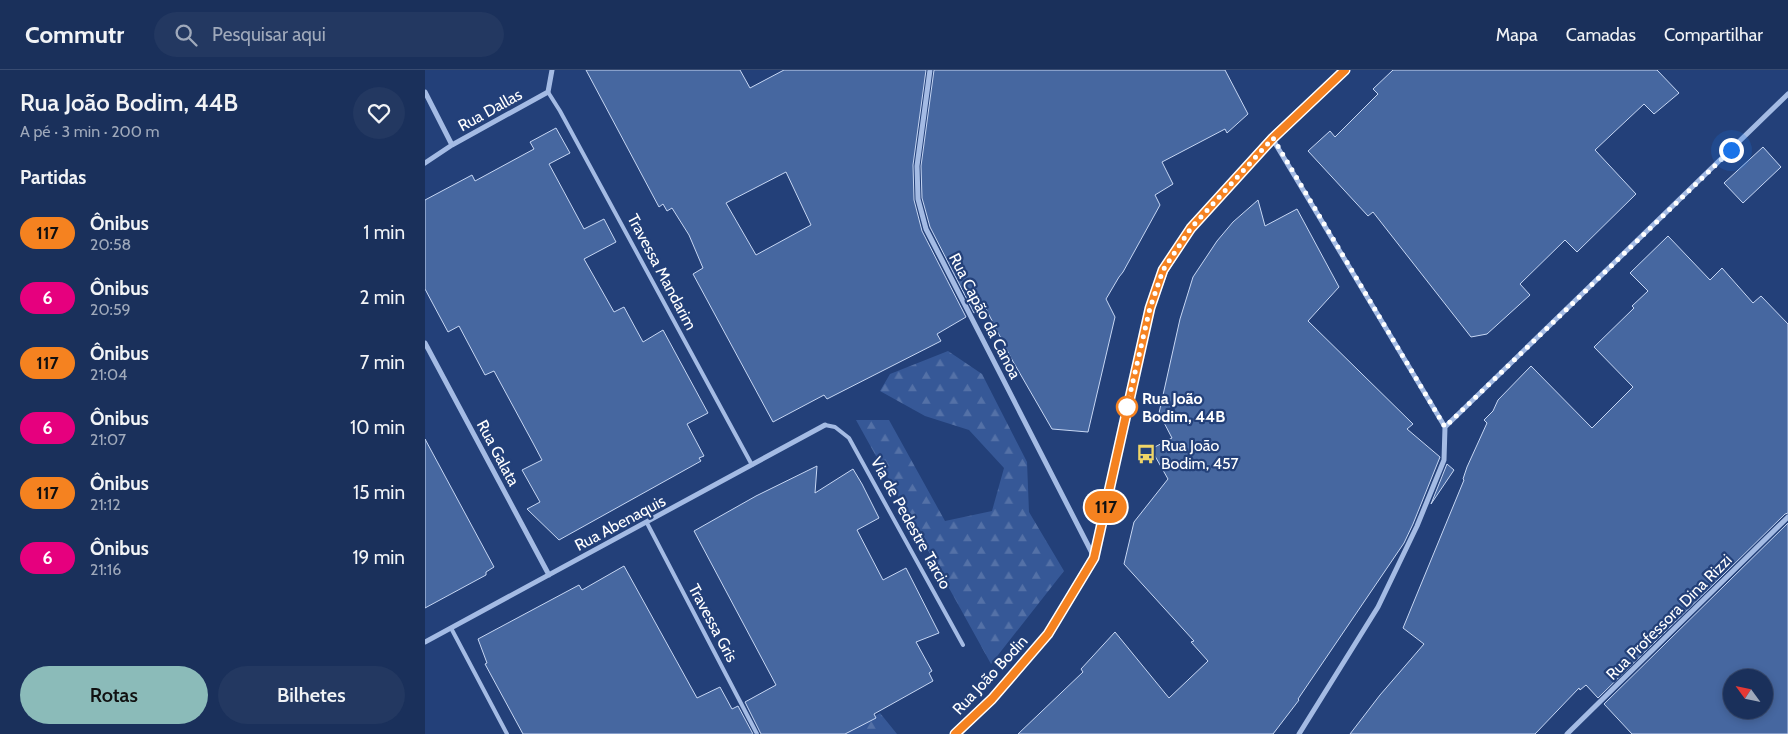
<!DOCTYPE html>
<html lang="pt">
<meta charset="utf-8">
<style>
body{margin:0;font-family:Cabin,sans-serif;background:#233861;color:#f1f3f6;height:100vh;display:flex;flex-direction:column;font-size:19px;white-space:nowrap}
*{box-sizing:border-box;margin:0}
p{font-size:16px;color:#9fa9bb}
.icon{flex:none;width:28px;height:28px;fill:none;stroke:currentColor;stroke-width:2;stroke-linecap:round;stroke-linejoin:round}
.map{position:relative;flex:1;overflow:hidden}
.drawer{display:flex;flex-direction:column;background:#1a305b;width:425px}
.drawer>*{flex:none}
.badge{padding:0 10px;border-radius:16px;font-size:18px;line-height:32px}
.needle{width:32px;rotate:303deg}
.buttons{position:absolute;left:1298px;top:599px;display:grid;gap:10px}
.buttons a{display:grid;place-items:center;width:50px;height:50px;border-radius:50%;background:#1a305b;box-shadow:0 2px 8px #0003,0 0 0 1px #384b71;font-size:25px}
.you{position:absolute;width:25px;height:25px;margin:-12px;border:4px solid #fff;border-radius:50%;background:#1a73e8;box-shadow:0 0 0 8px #1a73e833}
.map>.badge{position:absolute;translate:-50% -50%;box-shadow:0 0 0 2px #fff}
h2{padding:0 20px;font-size:19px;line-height:45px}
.round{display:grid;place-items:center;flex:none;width:52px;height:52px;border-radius:26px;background:#233861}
.overview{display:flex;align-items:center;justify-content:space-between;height:85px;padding:0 20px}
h1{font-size:24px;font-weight:600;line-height:38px}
.cta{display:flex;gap:10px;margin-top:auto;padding:10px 20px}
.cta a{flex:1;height:58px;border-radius:30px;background:#8bbbb9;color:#111;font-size:20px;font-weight:600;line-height:58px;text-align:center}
.cta a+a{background:#233861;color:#f1f3f6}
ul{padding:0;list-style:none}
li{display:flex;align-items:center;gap:15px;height:65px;padding:0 20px}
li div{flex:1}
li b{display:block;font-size:19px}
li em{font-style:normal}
li .badge{min-width:55px;font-weight:700;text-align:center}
header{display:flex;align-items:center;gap:30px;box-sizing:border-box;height:70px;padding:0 25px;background:#1a305b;border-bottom:1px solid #384b71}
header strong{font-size:24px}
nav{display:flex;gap:28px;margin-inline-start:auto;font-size:18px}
.search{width:350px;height:45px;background:#233861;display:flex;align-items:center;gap:12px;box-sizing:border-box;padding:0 18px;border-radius:28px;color:#9fa9bb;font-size:19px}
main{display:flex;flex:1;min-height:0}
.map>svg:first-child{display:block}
</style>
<header>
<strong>Commutr</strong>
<div class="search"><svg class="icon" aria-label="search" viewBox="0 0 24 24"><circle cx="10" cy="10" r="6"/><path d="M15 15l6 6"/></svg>Pesquisar aqui</div>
<nav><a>Mapa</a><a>Camadas</a><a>Compartilhar</a></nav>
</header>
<main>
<section class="drawer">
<div class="overview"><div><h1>Rua João Bodim, 44B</h1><p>A pé · 3 min · 200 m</p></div><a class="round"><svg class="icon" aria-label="heart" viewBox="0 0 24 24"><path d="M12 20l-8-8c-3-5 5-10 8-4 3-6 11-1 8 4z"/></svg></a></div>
<h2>Partidas</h2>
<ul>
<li><span class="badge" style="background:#f58220;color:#111">117</span><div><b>Ônibus</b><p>20:58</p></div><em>1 min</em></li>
<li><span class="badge" style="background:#e6007e;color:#fff">6</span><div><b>Ônibus</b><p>20:59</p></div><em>2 min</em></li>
<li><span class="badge" style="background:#f58220;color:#111">117</span><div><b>Ônibus</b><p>21:04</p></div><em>7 min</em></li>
<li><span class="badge" style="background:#e6007e;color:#fff">6</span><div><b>Ônibus</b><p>21:07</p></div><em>10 min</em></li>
<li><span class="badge" style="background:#f58220;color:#111">117</span><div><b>Ônibus</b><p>21:12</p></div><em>15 min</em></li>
<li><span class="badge" style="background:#e6007e;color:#fff">6</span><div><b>Ônibus</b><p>21:16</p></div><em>19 min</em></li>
</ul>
<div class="cta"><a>Rotas</a><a>Bilhetes</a></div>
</section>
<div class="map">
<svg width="1363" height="664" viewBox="0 0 1363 664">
<defs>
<pattern id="forest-firs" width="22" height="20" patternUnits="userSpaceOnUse" patternTransform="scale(1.25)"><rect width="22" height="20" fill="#365897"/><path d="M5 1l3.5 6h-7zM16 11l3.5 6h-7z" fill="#5471a7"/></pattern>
</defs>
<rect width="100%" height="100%" fill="#234079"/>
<path fill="url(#forest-firs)" d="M523,281L557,304L602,392L604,442L639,501L566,594L431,350H464L520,451L567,441L579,398L544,360L500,346L455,321L465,304Z
M455,643L472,664H417Z"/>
<path fill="#4667a0" stroke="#c7d7f4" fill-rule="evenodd" d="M161,0H315L325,18L359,0H501L488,95L489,130L497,161L541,247L512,264L516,271L402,329L399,325L348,352L268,204L278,198L264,165L247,138L242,141L238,134L234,137ZM361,102L386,155L331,185L301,133Z
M509,0H800L823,44L802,63L800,59L737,92L748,114L730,125L735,135L698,202L694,207L681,229L690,247L663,362L627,359L586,288L560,237L549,243L505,157L497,128L496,96Z
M968,0H1232L1254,23L1229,44L1219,34L1170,80L1211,124L1152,182L1140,170L1095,214L1105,225L1062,264L1046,267L948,142L943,146L883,81L905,61L910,67L953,24L948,19Z
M131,58L145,83L124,94L159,159L179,149L191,172L159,189L189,242L199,237L218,272L238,260L283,343L262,354L279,386L274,388L276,391L134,470L102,439L115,432L97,400L117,390L108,373L69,301L60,305L34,256L23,262L0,219V130L47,105L50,111L109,79L105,72Z
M1338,77L1356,97L1318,133L1299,113Z
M833,130L840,156L872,139L914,217L883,251L988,354L982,359L1015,387L988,454L979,473L873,629L874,630L848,664H593L658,602L656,599L690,562L744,628L783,591L766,572L769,571L699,494L709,452L743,409L726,379L747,368L734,343L755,249L768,207L792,171L808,152Z
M1243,166L1285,210L1297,198L1328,233L1336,226L1363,254V443L1360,444L1173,628L1161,615L1155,620L1154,618L1110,664H925L955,625L999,574L978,558L1039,410L1038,409L1042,397L1062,353L1059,350L1068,341L1073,330L1106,296L1167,358L1208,317L1169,277L1209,238L1207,236L1223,221L1205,203Z
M0,369L69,497L61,502V505L0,538Z
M1022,394L1029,400L1006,434Z
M392,396L390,423L428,399L437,414L454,448L432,460L458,510L481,498L514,563L491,572L507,601L504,603L508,611L449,644L451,648L420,664H336L320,632L351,615L269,461L331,426Z
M1363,453V664H1207L1179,634ZM1306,608H1339V640H1306Z
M199,496L272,628L295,617L307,639L313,636L328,664H98L60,594L62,593L53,569L154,515L157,520Z"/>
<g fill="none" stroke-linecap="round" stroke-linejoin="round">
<path stroke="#a4bbe4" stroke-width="4" d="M123,22L135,41L327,395
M400,355L410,357L424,368L538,575
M222,453L332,664
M26,558L82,664"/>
<path stroke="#a4bbe4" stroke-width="5" d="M505,0L492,96L493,129L501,159L668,485
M0,22L27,75
M847,68L1020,357
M0,93L27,75L123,22L127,0
M0,273L124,505
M0,572L400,355
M874,664L953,537L992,456L1019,390L1020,357L1363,24
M1142,664L1363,447"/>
<path stroke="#a4bbe4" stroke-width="9" d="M531,664L567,629L623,564L669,487L725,238L739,200L766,158L847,68L920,0"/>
</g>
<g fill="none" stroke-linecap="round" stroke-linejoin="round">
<defs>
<path id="line" d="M530,664L567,629L623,564L669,488L725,238L738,200L766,158L848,68L920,0"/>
</defs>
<use href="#line" stroke="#fff" stroke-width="11"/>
<use href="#line" stroke="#f58220" stroke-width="8"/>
<path stroke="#fff" stroke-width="5" stroke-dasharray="0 9" d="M702,337L725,238L738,200L766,158L848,68L1020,357L1306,80"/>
</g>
<defs>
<symbol id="bus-bare" viewBox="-9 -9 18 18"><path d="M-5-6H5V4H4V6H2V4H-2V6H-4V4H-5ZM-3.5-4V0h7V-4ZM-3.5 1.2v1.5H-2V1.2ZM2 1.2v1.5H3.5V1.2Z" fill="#f0d567" stroke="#234079" stroke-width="2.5" paint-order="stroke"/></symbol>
</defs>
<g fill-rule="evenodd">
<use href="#bus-bare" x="707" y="370" width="28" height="28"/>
</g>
<circle fill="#fff" stroke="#f58220" stroke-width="2.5" cx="702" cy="337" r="10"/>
<g text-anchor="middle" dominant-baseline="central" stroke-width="4.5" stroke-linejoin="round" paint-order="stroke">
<g font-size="16" fill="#fff" stroke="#234079">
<text transform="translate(65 40) rotate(-29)">Rua Dallas</text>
<text transform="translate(237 202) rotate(62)">Travessa Mandarim</text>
<text transform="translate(560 246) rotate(63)">Rua Capão da Canoa</text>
<text transform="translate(73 383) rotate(62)">Rua Galata</text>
<text transform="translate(195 453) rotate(-28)">Rua Abenaquis</text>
<text transform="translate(486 453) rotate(61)">Via de Pedestre Tarcio</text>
<text transform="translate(1244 547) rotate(-45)">Rua Professora Dina Rizzi</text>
<text transform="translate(288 553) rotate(62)">Travessa Gris</text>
<text transform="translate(565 605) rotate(-47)">Rua João Bodin</text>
</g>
<g font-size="16" font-weight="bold" fill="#fff" stroke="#234079" text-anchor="start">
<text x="717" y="328">Rua João<tspan x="717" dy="18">Bodim, 44B</tspan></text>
</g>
<g font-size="16" fill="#fff" stroke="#234079" text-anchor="start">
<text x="736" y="375">Rua João<tspan x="736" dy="18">Bodim, 457</tspan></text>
</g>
</g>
</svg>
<div class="buttons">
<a><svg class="needle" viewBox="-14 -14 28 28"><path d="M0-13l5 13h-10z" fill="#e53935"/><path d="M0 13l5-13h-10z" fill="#9fa9bb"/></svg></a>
</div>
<div class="you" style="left:1306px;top:80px"></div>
<b class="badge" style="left:681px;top:437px;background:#f58220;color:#111">117</b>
</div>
</main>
